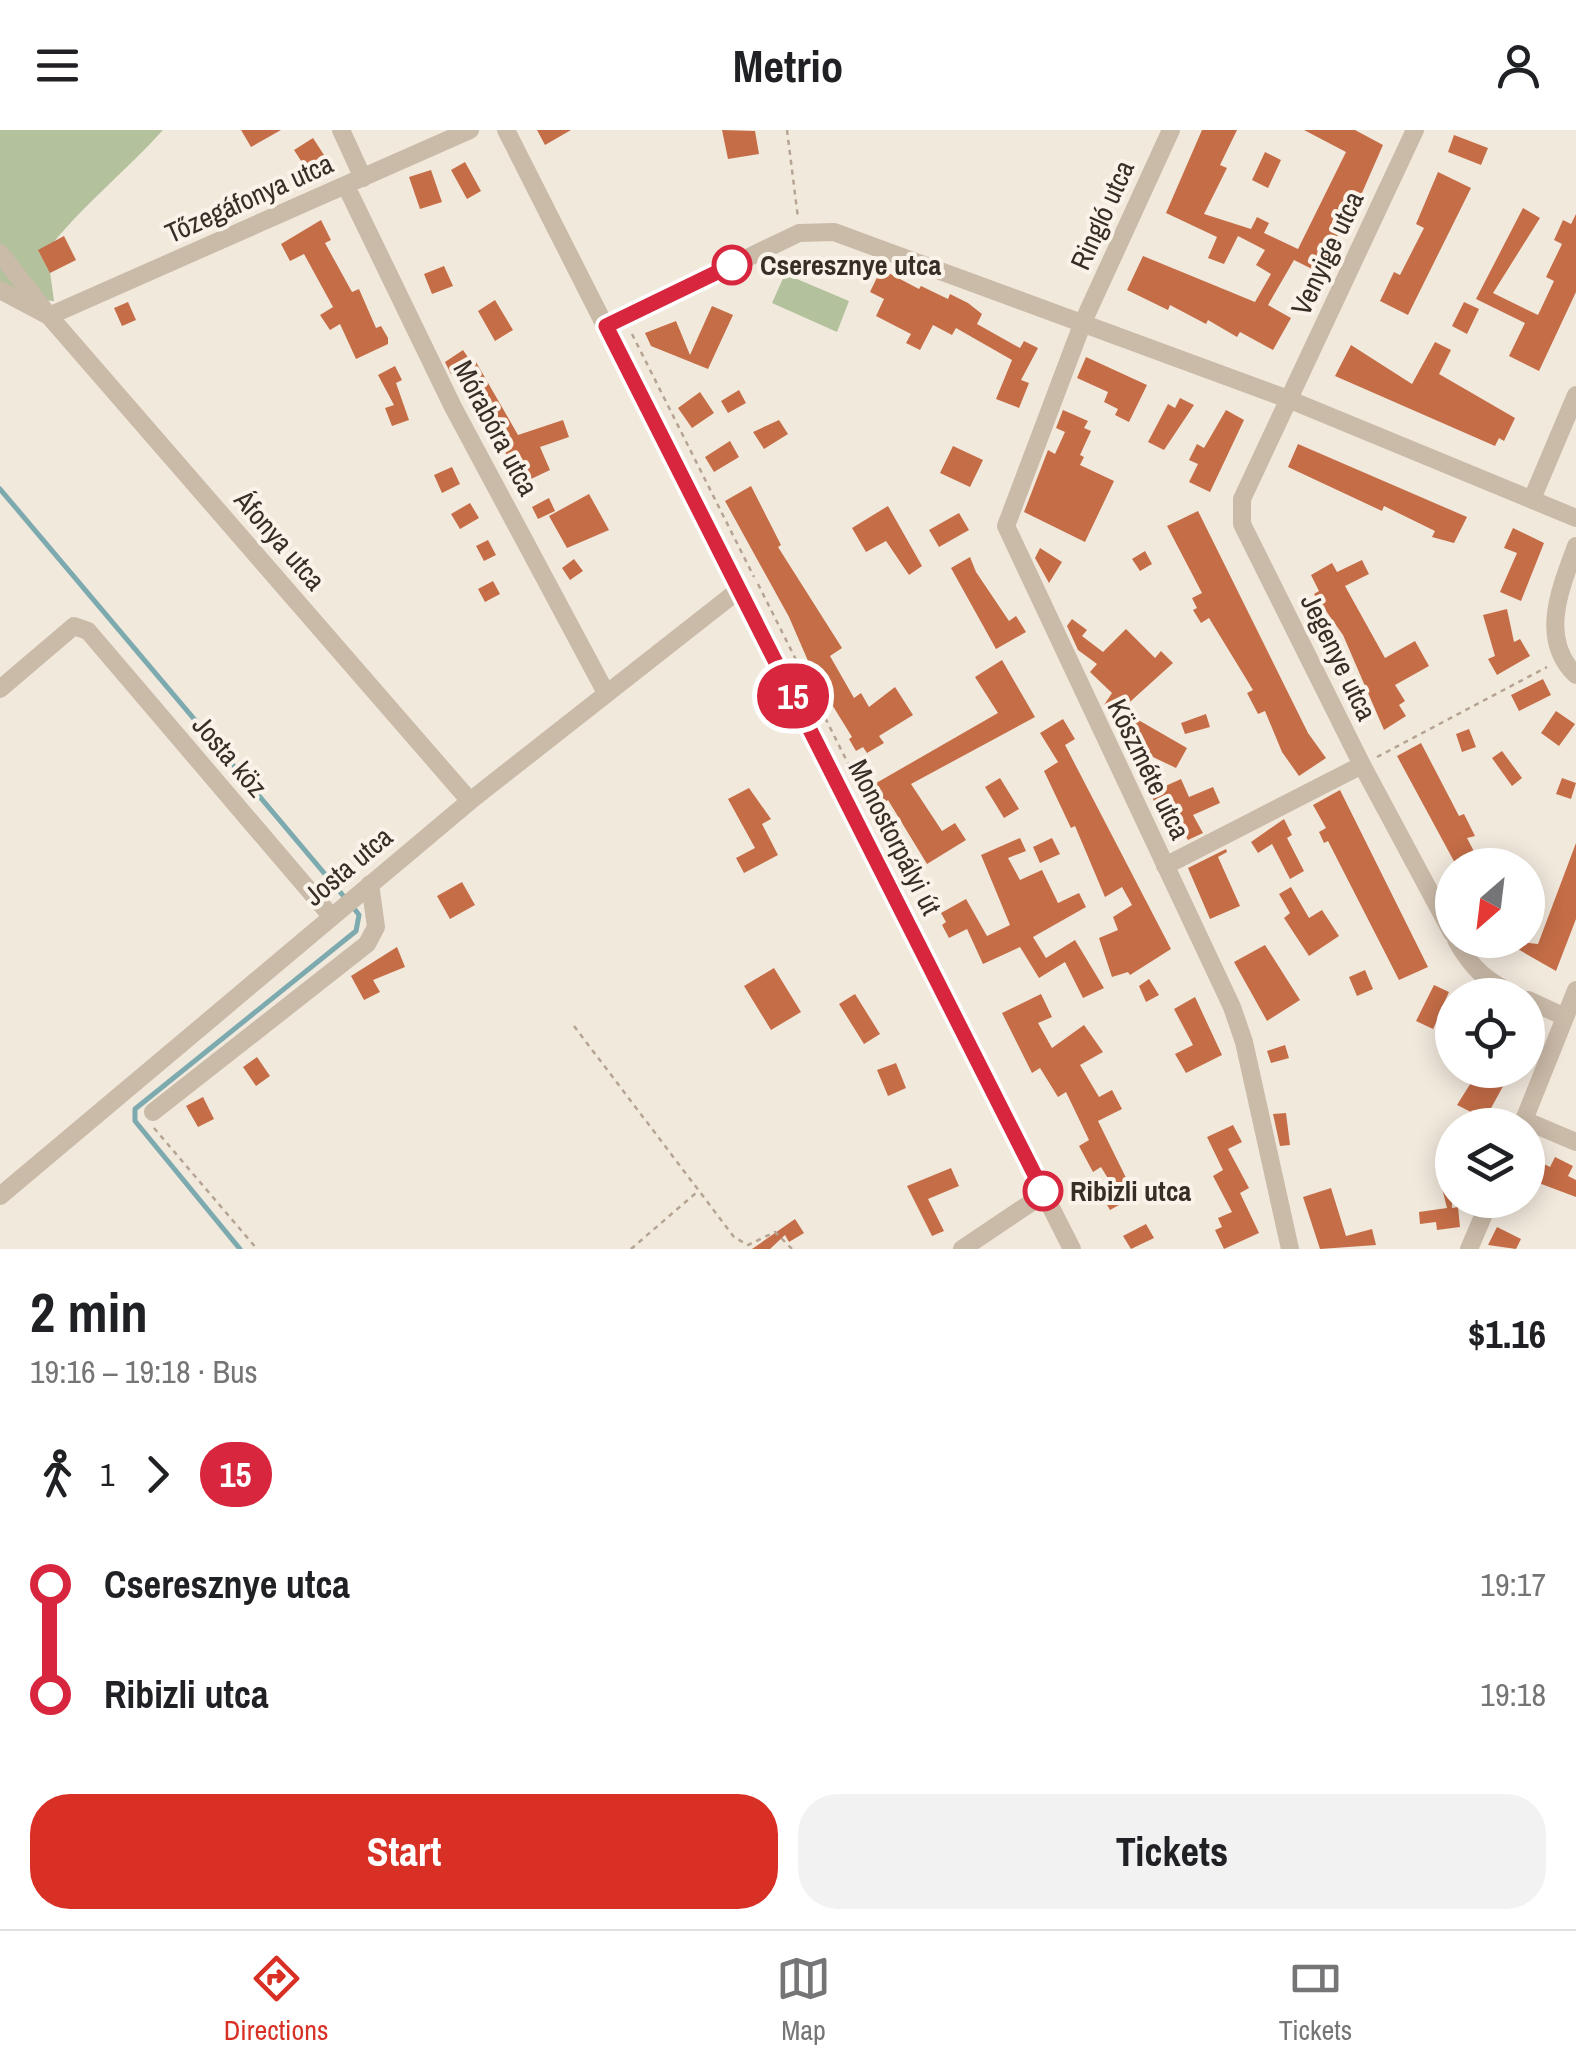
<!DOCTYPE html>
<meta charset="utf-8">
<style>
body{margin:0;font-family:"Archivo Narrow",sans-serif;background:#f2f2f2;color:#202124;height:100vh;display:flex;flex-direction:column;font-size:38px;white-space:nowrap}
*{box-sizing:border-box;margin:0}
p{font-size:32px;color:#757577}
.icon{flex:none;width:55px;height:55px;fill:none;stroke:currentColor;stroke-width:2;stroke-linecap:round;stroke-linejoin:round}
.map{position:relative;height:1119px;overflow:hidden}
.details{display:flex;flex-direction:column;background:#fff;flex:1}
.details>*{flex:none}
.badge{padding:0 20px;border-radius:32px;font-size:35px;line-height:65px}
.needle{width:65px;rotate:208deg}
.buttons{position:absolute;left:1435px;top:718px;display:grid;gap:20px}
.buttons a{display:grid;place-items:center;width:110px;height:110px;border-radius:50%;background:#fff;box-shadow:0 5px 25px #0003;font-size:50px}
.map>.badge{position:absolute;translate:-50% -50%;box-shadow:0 0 0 5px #fff}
.legs{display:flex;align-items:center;gap:15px;height:110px;padding:0 30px;font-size:32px}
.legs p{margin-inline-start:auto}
.head{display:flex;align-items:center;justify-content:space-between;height:170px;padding:0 30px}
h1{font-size:55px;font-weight:700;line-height:75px}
.button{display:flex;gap:20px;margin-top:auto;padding:20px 30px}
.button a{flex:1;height:115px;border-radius:40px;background:#d93025;color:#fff;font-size:40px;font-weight:700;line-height:115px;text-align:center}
.button a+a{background:#f2f2f2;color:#202124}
ul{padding:0 30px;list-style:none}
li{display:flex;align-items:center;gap:35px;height:110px;font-size:38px}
li i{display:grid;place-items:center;width:15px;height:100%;margin:0 12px;background:currentColor}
li i::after{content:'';width:25px;height:25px;margin:-12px;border:8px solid;border-radius:50%;background:#fff}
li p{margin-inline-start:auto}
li:first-child i{background:linear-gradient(#0000 50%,currentColor 0)}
li:last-child i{background:linear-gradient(currentColor 50%,#0000 0)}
header{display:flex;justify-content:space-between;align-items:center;height:130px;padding:0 30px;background:#fff;font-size:45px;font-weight:700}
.tab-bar{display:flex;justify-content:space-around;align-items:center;height:140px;border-top:2px solid #e0e0e0;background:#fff;font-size:28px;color:#757577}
.tab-bar a{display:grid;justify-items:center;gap:5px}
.tab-bar .selected{color:#d93025}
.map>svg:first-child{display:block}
</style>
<header><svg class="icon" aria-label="menu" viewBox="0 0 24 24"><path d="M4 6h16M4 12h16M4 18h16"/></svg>Metrio<svg class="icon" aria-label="person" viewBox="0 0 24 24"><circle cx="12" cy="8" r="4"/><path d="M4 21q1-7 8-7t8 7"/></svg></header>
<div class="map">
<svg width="1576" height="1119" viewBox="0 0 1576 1119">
<rect width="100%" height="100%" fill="#f2e9dd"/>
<path fill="#b3c19c" d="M0,0H163C125,42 82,76 47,120L54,171L27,169L0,154Z
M785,144L849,171L837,202L772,173Z"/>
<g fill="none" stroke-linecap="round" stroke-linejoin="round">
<path stroke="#7caaaf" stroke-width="5" d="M0,359L346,769
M240,1119L135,991V979L356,801L359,785L353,777"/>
</g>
<path fill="#c56d47" d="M241,0H281L251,17Z
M537,0H571L545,15Z
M722,0L755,1L759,24L728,29Z
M1202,0H1237L1220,35L1227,38L1204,84L1251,99L1257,87L1269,93L1264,103L1298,119L1346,22L1304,0H1355L1383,15L1358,72L1352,70L1322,144L1294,130L1268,175L1291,188L1273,220L1240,202L1237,207L1208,190L1206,194L1170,175L1168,180L1127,160L1143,126L1255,172L1271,144L1256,135L1265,120L1238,106L1224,134L1208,128L1217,107L1166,83Z
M1454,5L1488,18L1481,35L1448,22Z
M313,8L324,25L305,37L294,20Z
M1265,22L1281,30L1268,58L1252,50Z
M465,32L481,61L467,69L451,40Z
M431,40L442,72L420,79L409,47Z
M1438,42L1471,58L1408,185L1380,171L1394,142L1400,145L1424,98L1416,94Z
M1523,78L1540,88L1493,163L1538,185L1554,151L1546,147L1562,114L1554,110L1563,90L1571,94L1576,84V162L1539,241L1509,226L1525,193L1476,169Z
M321,90L331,110L325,113L352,162L359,159L376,198L381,196L388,208V214L356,229L340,194L330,200L320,185L333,177L304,124L290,131L281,114Z
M64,106L76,130L50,143L38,120Z
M444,136L453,156L432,164L424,144Z
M881,139L919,159L921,156L948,169L950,164L968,173L982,184L977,194L1020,218L1024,211L1038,218L1021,250L1029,253L1019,278L996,269L1012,230L956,198L952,205L933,195L920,220L906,213L911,204L876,186L884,169L870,162Z
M495,170L513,200L495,211L478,181Z
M128,172L136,190L122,196L114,178Z
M1464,172L1479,179L1467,204L1452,196Z
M712,176L733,185L708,239L651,216L645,203L676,191L690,225Z
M1435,212L1451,220L1439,244L1515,288L1504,311L1499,308L1495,316L1335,246L1351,215L1412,254Z
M463,220L472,233L476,232L518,305L563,290L569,307L540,317L550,340L531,349L520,325L510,331L459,239L451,244L445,232Z
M1086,227L1147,255L1129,292L1115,285L1118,279L1104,272L1108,262L1077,248Z
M395,236L402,250L396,253L409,290L392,296L385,278L394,275L378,245Z
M739,260L746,273L728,283L721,271Z
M700,262L714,283L692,298L678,278Z
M1180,268L1194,275L1164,320L1148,312L1168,274L1175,278Z
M1063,280L1088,291L1084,298L1091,301L1080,325L1084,327L1080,335L1114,351L1085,412L1024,382L1048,320L1055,324L1065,302L1056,298Z
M1226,280L1244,290L1210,362L1189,352L1198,334L1189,330L1197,314L1204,318Z
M779,290L788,304L764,319L753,302Z
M730,311L739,327L714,342L705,327Z
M1298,314L1467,387L1454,413L1432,407L1435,401L1384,376L1382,381L1288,337Z
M953,316L983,330L970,357L940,343Z
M452,337L460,354L442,363L434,345Z
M751,356L781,415L778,417L842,518L830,526L854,568L861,563L869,577L895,557L913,585L879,606L884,613L867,623L863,617L856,621L849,609L852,607L815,547L789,487L725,371Z
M589,364L609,400L567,418L549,386Z
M549,368L555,381L538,389L532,377Z
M470,373L479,388L460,399L451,384Z
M888,376L922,436L909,445L886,411L866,422L852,398Z
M1198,381L1308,603L1326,628L1299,646L1282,622L1265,581L1258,584L1247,563L1253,560L1209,488L1201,493L1193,480L1197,478L1192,468L1202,463L1167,396Z
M959,383L969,400L939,417L929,400Z
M1513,398L1544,413L1521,471L1500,462L1517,423L1504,418Z
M488,410L496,425L484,431L476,416Z
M1040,418L1062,432L1049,453L1035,428Z
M1145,421L1152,434L1140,441L1132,429Z
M970,427L976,442L1009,491L1016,486L1026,502L996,519L951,438Z
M574,429L583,441L570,450L562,438Z
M1362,430L1369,444L1345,456L1385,528L1415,511L1429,536L1395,555L1405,571L1399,575L1406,586L1384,600L1343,505L1314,464L1319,461L1311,445L1332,433L1337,442Z
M493,451L500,464L485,472L478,459Z
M1507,479L1514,512L1520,509L1530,526L1497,545L1488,529L1495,526L1483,485Z
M1072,489L1087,500L1082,506L1103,522L1126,499L1155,528L1161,521L1173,533L1121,580L1187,618L1176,638L1153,627L1133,638L1128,625L1146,616L1120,602L1124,596L1104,575L1112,563L1090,542L1097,534L1078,520L1067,496Z
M1002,530L1035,587L911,654L942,701L955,693L966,710L927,734L888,670L883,674L871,656L998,583L975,547Z
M1543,549L1551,565L1519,581L1511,565Z
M1556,581L1575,594L1559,616L1541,603Z
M1206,584L1210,597L1185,604L1181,593Z
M1063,589L1075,609L1065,615L1171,819L1130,845L1128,842L1112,847L1099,808L1118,800L1113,787L1132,775L1122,757L1105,767L1075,696L1071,698L1044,641L1058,632L1040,603Z
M1469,599L1476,617L1462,622L1456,604Z
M1421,613L1459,686L1464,684L1475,706L1467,708L1481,735H1456L1397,626Z
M1502,621L1522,648L1512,656L1492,628Z
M1000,648L1019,679L1004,688L985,657Z
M1562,648L1576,653L1571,669L1556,664Z
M1181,649L1189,667L1213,657L1220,673L1193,685L1203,703L1188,710L1182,700L1172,706L1150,663Z
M749,658L771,689L762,694L778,725L744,743L736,728L755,718L728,669Z
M1340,660L1428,837L1399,850L1328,711L1324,713L1319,702L1326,698L1313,675Z
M1284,689L1292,705L1287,708L1304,741L1290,749L1272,714L1258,723L1251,712Z
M1020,708L1026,721L1008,728L1020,750L1042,740L1058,773L1079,763L1086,777L1033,807L1046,828L1075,810L1104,858L1083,868L1065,832L1039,848L1020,817L983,834L967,799L949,808L942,795L946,792L941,783L966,769L987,806L1010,795L981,725Z
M1052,708L1060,724L1040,733L1033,717Z
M1576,713V789L1556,841L1502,810L1538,814Z
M1226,719L1227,722L1218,727L1240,776L1210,789L1188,738Z
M462,752L475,775L450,789L437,766Z
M1291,757L1309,788L1322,780L1339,806L1309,826L1284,788L1290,783L1279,764Z
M1265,815L1300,870L1267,891L1234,832Z
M397,817L405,837L373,850L380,862L364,870L351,846Z
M774,838L801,882L771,900L744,856Z
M1365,840L1373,859L1357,866L1349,847Z
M1149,849L1159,865L1146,872L1139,856Z
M1434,855L1449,862L1444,873L1452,877V882L1448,891L1439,887L1433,899L1416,891Z
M855,864L880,904L864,914L839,874Z
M1041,864L1052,887L1038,893L1052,918L1084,895L1103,922L1080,935L1099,967L1112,960L1122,979L1098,991L1135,1066L1110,1080L1103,1068L1115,1060L1101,1037L1093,1042L1079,1016L1089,1010L1066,962L1058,967L1040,938L1032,943L1002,883Z
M1195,867L1222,925L1186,943L1175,924L1193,915L1174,879Z
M1285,915L1289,928L1271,933L1267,921Z
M257,927L270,946L256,956L243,937Z
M896,933L906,958L888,966L877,940Z
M1479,940H1512L1485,989L1457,975Z
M203,967L214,989L198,997L186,976Z
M1286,983L1290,1015L1280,1016L1273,984Z
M1233,995L1242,1012L1228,1019L1249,1058L1240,1063L1259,1103L1224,1119L1215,1100L1222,1097L1218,1088L1232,1082L1213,1046L1223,1040L1207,1007Z
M1555,1027L1573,1036L1568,1046L1576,1050V1067L1528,1049L1532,1028L1550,1037Z
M951,1038L959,1056L928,1069L944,1101L932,1106L907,1056Z
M1452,1039V1078L1458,1077L1460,1097L1437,1100L1436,1092L1420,1094L1419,1082L1447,1078L1438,1042Z
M1331,1058L1346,1106L1372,1099L1376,1115L1320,1119L1303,1067Z
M795,1089L804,1103L789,1112L785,1105L770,1119H752Z
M1146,1094L1154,1108L1131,1119L1123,1106Z
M1497,1097L1521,1109L1516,1119L1488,1115Z"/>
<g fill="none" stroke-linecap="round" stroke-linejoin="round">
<path stroke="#b6a493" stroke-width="2.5" stroke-dasharray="5 5" stroke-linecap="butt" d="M787,0L798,88
M632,204L754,447
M758,454L898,733
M1377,627L1547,537
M574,896L734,1107L748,1115L775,1102L792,1119
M154,998L257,1119
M631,1119L697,1062"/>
<path stroke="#cabaa8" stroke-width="18" d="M341,0L363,48
M506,0L1072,1119
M1171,0L1083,192L1006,396L1232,877L1244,912L1290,1119
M1415,0L1242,369V394L1362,635L1452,803
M346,56L453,277L605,561
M0,123L49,186L470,671
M0,160L49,186L470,0
M606,196L799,103L834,102L1288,269L1576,388
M1532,369L1576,265
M1576,416C1561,457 1538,509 1576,545
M0,559L74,496L88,501L331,786
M1165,736L1362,635
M1456,810C1472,839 1487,852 1516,865
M1528,870L1565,887
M153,982L367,814L376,797L370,754
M1524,990L1576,1012
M1522,995L1576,860
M0,1066L470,671L740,459
M962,1119L1044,1064
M1469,1119L1490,1070"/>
</g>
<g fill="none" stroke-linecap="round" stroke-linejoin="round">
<defs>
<path id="line-1" d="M732,135L606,196L1043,1061"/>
</defs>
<use href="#line-1" stroke="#fff" stroke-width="22"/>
<use href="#line-1" stroke="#d7263d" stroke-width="15"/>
</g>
<g fill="#fff" stroke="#d7263d" stroke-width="5">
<circle cx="732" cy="135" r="18"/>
<circle cx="1043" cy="1061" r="18"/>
</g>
<g text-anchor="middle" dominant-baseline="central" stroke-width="8" stroke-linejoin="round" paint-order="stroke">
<g font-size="28" fill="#372e28" stroke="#faf3e9">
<text transform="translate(249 68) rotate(-24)">Tőzegáfonya utca</text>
<text transform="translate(1102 85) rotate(-66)">Ringló utca</text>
<text transform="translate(1327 123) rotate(-65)">Venyige utca</text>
<text transform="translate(496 298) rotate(62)">Mórabóra utca</text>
<text transform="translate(280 410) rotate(49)">Áfonya utca</text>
<text transform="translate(1339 527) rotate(64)">Jegenye utca</text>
<text transform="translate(230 626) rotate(49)">Josta köz</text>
<text transform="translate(1149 639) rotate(64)">Köszméte utca</text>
<text transform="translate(895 707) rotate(63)">Monostorpályi út</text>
<text transform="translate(348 736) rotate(-40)">Josta utca</text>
</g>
<g font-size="28" font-weight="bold" fill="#372e28" stroke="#faf3e9" text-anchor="start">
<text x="760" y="135">Cseresznye utca</text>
<text x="1070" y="1061">Ribizli utca</text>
</g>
</g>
</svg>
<div class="buttons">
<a><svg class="needle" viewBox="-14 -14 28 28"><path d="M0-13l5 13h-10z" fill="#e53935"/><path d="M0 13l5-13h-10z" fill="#757577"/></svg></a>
<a><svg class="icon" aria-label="locate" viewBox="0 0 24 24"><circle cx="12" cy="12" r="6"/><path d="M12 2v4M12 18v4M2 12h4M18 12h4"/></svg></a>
<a><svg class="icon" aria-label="layers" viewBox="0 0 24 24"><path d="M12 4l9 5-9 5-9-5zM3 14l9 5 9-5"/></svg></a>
</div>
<b class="badge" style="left:793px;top:566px;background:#d7263d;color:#fff">15</b>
</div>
<section class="details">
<div class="head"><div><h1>2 min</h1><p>19:16 – 19:18 · Bus</p></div><b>$1.16</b></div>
<div class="legs"><svg class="icon" aria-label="walk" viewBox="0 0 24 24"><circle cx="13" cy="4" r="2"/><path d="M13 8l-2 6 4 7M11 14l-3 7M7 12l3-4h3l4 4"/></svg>1<svg class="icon" aria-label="forward" viewBox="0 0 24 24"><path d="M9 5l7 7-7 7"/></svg><b class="badge" style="background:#d7263d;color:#fff">15</b></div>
<ul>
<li><i style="color:#d7263d"></i><b>Cseresznye utca</b><p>19:17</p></li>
<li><i style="color:#d7263d"></i><b>Ribizli utca</b><p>19:18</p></li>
</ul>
<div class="button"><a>Start</a><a>Tickets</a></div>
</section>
<nav class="tab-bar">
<a class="selected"><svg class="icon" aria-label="directions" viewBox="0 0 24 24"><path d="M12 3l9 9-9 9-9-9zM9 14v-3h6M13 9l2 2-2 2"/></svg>Directions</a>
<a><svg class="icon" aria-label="map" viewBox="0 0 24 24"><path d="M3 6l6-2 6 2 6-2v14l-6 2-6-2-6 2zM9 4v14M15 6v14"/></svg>Map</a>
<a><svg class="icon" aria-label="tickets" viewBox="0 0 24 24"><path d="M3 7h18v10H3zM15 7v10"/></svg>Tickets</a>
</nav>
